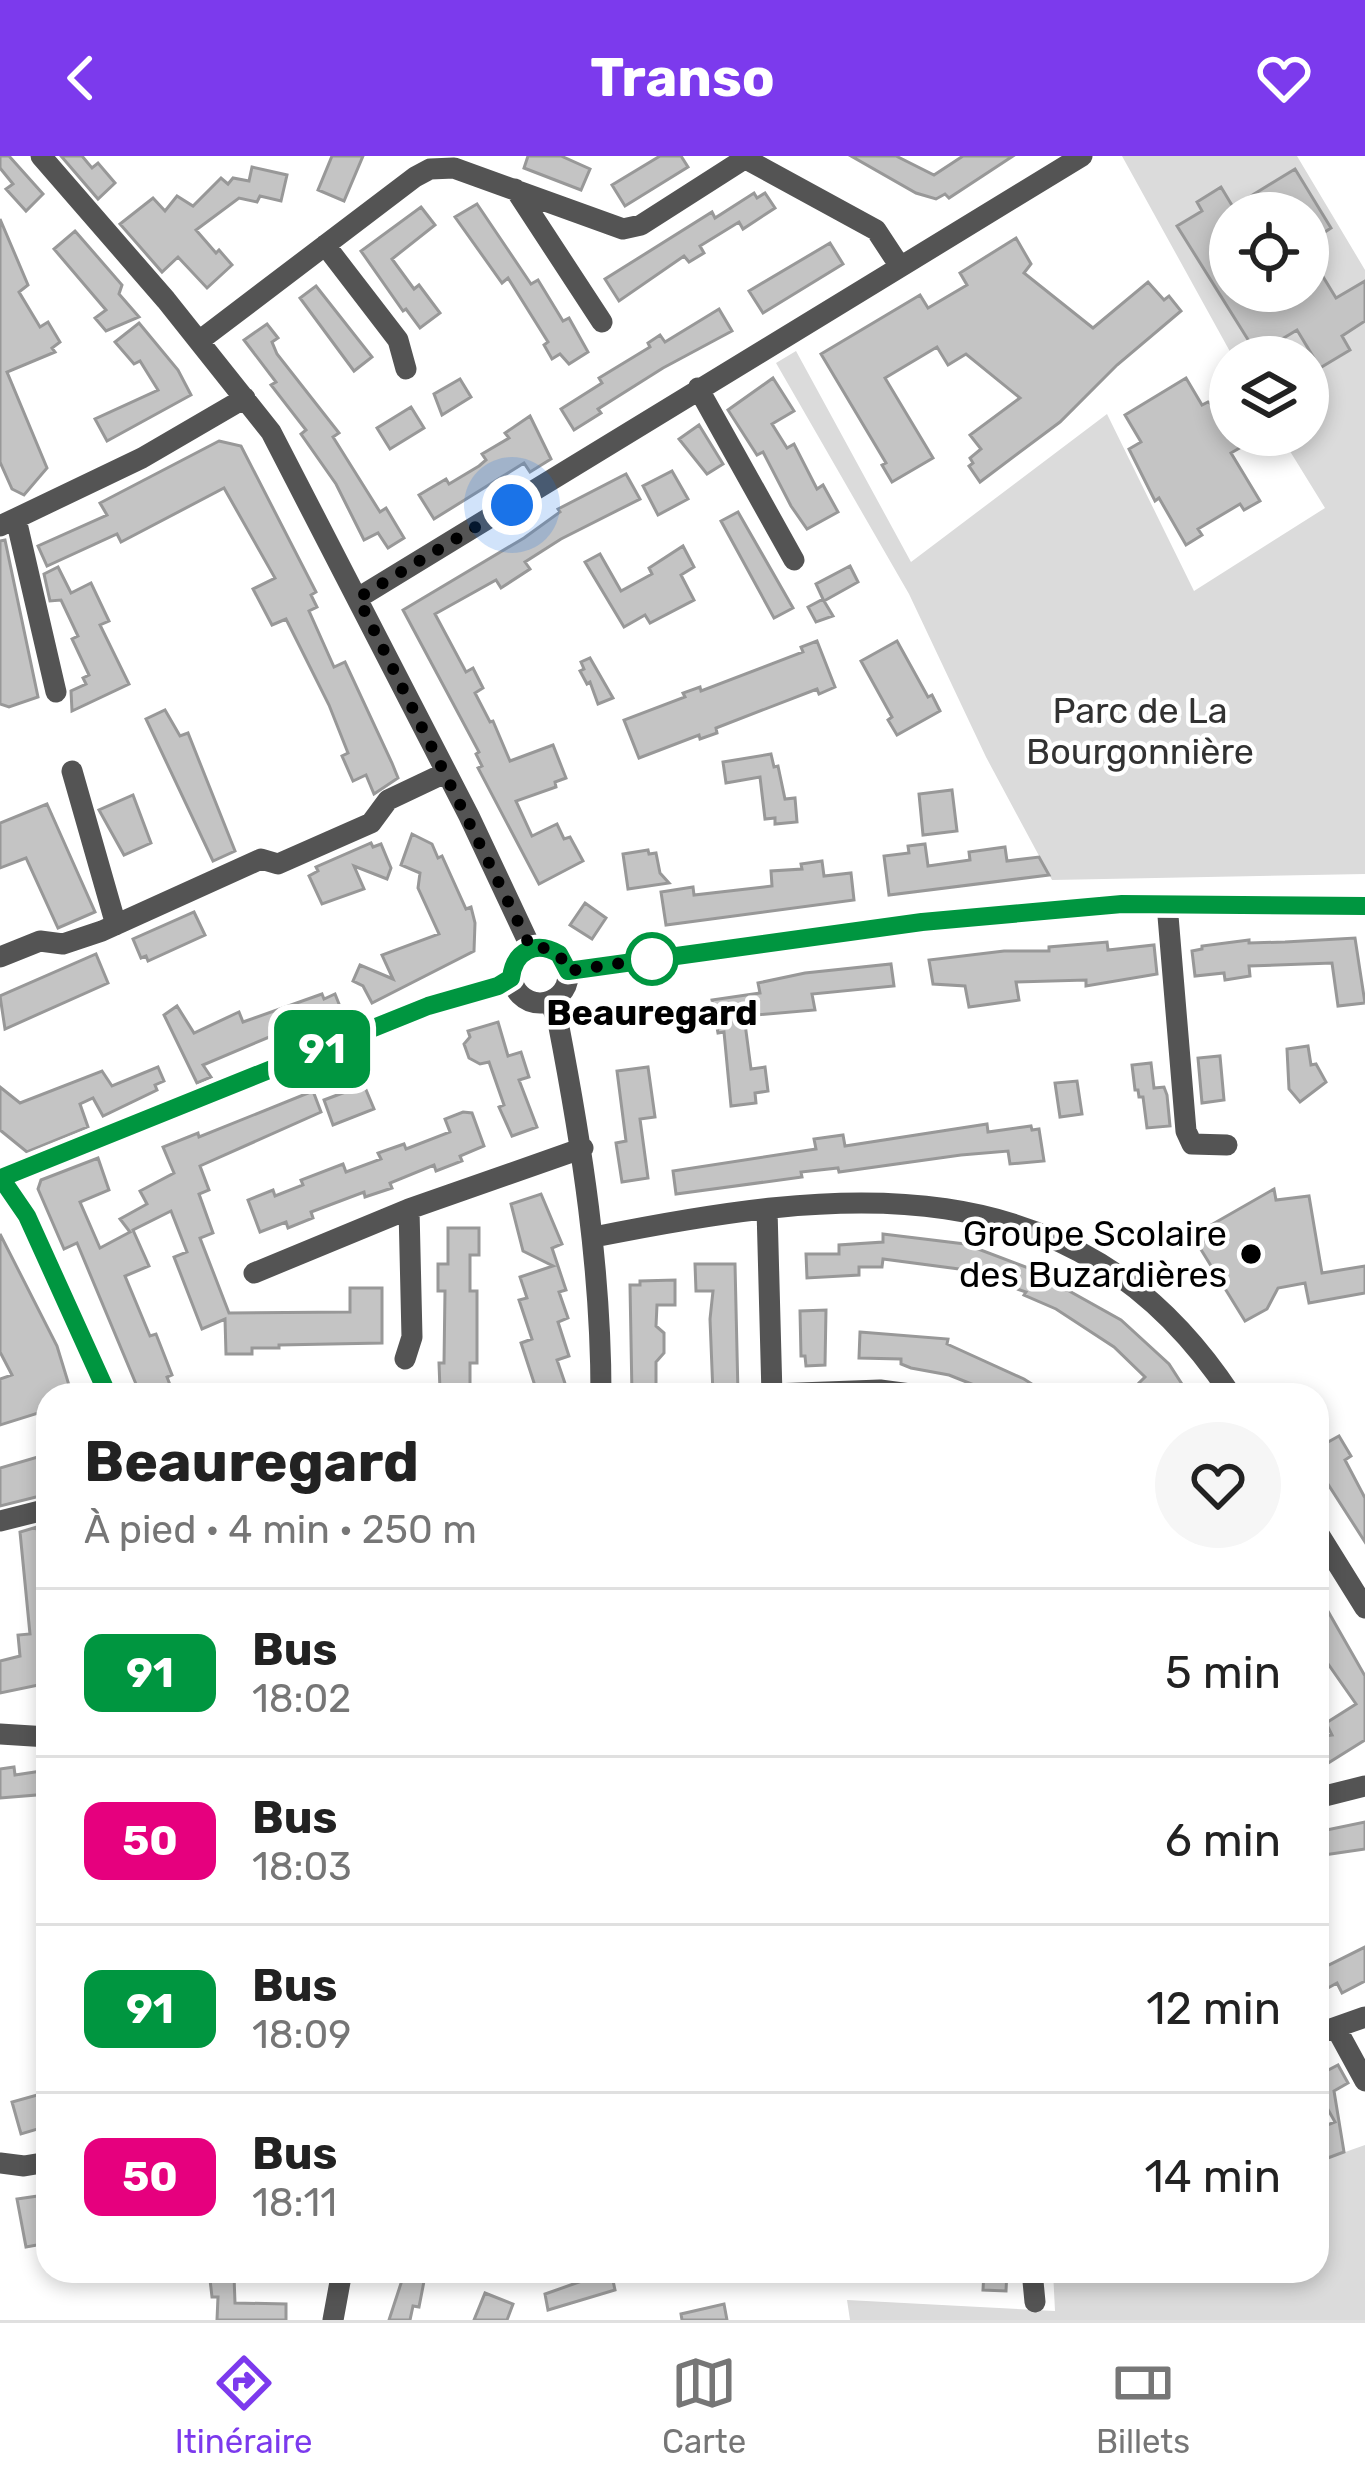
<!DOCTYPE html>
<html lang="fr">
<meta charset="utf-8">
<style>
body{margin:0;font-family:Rubik,sans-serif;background:#f6f6f6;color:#222;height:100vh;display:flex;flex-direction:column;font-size:45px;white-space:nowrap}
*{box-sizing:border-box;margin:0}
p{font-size:39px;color:#767676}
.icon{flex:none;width:66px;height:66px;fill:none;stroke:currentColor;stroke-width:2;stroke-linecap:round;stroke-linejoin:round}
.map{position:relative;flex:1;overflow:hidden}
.side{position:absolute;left:36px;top:1227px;width:1293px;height:900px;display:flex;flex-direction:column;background:#fff;border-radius:36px;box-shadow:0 6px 18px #0003}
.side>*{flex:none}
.badge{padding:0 24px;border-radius:18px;font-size:42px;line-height:78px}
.tools{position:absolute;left:1209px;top:36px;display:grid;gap:24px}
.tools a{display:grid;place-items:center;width:120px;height:120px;border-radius:50%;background:#fff;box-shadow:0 6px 18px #0003;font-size:60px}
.you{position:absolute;width:60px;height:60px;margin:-30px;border:9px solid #fff;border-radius:50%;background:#1a73e8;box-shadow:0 0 0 18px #1a73e833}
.map>.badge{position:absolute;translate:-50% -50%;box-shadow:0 0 0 6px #fff}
.round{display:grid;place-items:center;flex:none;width:126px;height:126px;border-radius:63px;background:#f6f6f6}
.head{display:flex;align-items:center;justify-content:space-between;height:204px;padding:0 48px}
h1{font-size:57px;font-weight:700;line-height:90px}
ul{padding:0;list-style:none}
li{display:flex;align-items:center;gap:36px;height:168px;padding:0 48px;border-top:3px solid #e0e0e0}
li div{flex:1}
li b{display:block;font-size:45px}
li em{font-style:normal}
li .badge{min-width:132px;font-weight:700;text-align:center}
header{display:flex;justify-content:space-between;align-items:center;height:156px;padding:0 48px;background:#7c3aed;color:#fff;font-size:54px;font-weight:700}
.tab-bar{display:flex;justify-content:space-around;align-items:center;height:168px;border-top:3px solid #e0e0e0;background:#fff;font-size:33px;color:#767676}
.tab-bar a{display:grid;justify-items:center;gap:6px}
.tab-bar .selected{color:#7c3aed}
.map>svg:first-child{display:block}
</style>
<header><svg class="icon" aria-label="back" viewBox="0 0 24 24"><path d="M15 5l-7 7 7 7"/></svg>Transo<svg class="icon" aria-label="heart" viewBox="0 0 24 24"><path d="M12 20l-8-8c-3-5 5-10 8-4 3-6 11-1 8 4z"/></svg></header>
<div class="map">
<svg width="1365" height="2164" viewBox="0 0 1365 2164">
<rect width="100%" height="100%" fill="#fff"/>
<path fill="#dbdbdb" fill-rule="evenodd" d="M1122,0H1297L1365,114V718L1052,724L986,601L909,438L776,207L796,195L911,406L1107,258L1194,435L1325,352L1280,279H1308V201H1233ZM1230,57H1308V135H1230Z
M1365,1989V2164H850L847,2144L1055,2155L1053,2115H1317V2006Z"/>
<path fill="#c4c4c4" stroke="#989898" stroke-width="3" d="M0,0H9L43,38L26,55L6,33L13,28L0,12Z
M61,0H82L92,12L98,7L115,27L98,43Z
M332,0H363L344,45L318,34Z
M528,0H561L590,13L581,34L524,12Z
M660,0H681L688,11L625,50L612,29Z
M851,0H896L934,19L963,0H1013L949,42L945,38L936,43L916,37Z
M252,11L287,19L281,45L260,40L257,46L239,42L196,74L216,97L219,94L232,109L207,132L178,101L162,116L120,68L153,42L165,55L177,40L193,50L221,22L228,28L233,22L249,25Z
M1295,13L1331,72L1308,87V57H1230V135H1308V96L1336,142L1365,125V165L1342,180L1350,194L1320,212L1297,174L1257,198L1177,70L1202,55L1197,46L1221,31L1233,51Z
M754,37L757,42L765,37L775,52L743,73L739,66L700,90L704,97L689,106L684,100L619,145L605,123L712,56L715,62Z
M477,48L531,128L538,124L563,165L569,162L588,196L569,208L560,198L552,203L544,189L548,186L508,122L502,127L455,61Z
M421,51L435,69L392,103L414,133L419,129L440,157L420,172L406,153L403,155L361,95Z
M0,63L28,129L19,136L40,171L48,166L60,186L52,192L55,196L7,216L47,312L24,339L12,333L0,306Z
M75,75L122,129L119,138L139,161L106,175L95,162L106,154L54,93Z
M1016,82L1031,108L1024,117L1093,172L1148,126L1164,144L1169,140L1181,155L1117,209L1060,266L980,326L969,310L973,307L970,302L981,293L970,279L1020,242L966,198L948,209L937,191L885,222L933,302L892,326L882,309L886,307L821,198L920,139L928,152L967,129L960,117Z
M830,87L843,108L763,157L749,135Z
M316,130L372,201L354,215L300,142Z
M719,153L732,175L663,212L598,253L601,257L574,274L561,253L602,227L599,222L650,191L648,187L660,179L665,186Z
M139,167L178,214L191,239L107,285L95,263L158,234L140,205L134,208L115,186Z
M267,168L278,182L272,186L277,198L339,277L333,281L380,356L386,352L404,382L388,392L378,377L364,384L336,328L301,278L306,274L271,229L276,226L244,184Z
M773,222L794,255L772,268L787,292L794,288L817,333L823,329L838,356L807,373L791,350L763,296L757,299L728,254Z
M1186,222L1202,249L1208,246L1216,251L1214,257L1227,279H1262L1231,297L1260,345L1244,354L1240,348L1198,373L1202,379L1186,389L1159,342L1155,345L1129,293L1141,286L1125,259Z
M460,223L471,241L442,259L434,238Z
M411,251L424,272L390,293L377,272Z
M530,260L551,303L530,316L524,307L434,363L419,339L446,323L449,328L479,310L486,304L482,298L509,282L505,277Z
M699,269L723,308L707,318L679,283Z
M219,285L241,290L316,436L311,439L317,451L309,455L334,511L345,506L392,607L398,622L374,638L366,619L353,625L342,600L348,597L329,549L286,463L272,469L253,433L275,422L224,332L121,386L117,378L47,410L38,390L107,359L100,347Z
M672,315L688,343L658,359L643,330Z
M626,318L640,343L561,383L525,406L530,413L501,432L496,424L435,458L466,516L473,512L483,532L475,537L490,566L493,565L510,605L553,589L566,622L555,626L556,631L516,645L532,680L557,668L564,683L570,681L583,705L539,728L478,612L482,610L476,598L479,596L403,454L524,382L560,356L558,353Z
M738,356L793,452L774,462L721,365Z
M5,384L38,541L9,551L0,548V385Z
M683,390L694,411L681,419L694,444L650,467L645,459L624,471L585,406L600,398L621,435L652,418L649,412Z
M850,410L858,426L824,445L833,460L816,466L808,451L823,443L816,428Z
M58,411L71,437L91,427L109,465L100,469L129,528L72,555L71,535L86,528L83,522L89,519L72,483L78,480L61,444L50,445L44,418Z
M817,485L835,531L819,538L817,533L716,572L717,577L700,583L699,579L639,602L624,564L685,541L683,537L700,531L701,535L803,496L801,491Z
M897,485L928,541L932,539L940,555L897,579L888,564L892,561L861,505Z
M590,502L613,542L598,548L590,526L587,528L580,515L584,513L581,506Z
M165,554L180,580L188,577L235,695L213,705L146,563Z
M771,598L774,611L778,610L785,643L795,642L797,666L775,668V662L765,663L760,621L726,627L723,606Z
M952,634L957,675L923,679L919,638Z
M133,639L151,687L124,699L99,654Z
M47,648L95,756L58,772L26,702L0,712V667Z
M412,678L432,688L438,702L442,700L466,753L471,751L475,767L474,795L372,847L363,830L353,825L360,809L393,823L382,799L439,778L418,732L420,717L401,709Z
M371,687L373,691L381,688L391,712L387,723L354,710L364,733L322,748L309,720L318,715L316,711Z
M925,688L928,710L970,704L969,696L1005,691L1007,705L1039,701L1049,719L889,739L884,700L909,697L908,690Z
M648,694L649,698L656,697L660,717L669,727L628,733L623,698Z
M822,705L824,720L851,717L854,744L666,769L661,736L693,731L694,739L772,730L771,715L802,713L801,708Z
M585,747L606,762L592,783L570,769Z
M194,756L205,779L148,805L146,800L141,802L133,783Z
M1355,782L1365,847L1338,850L1332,807L1249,810L1250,820L1225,824L1224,817L1195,820L1192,795L1202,793V790L1249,784V787L1285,786Z
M1107,786L1108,794L1154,789L1157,818L1086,830V824L1016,826L1019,844L969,851L965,830L933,828L929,804L1004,795H1049V791Z
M96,798L108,827L5,873L0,840Z
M891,808L894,830L812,838L815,854L744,860L751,913L765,911L768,935L755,937L756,947L731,950L724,876L718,877L712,844L760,837L758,827L805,817Z
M322,838L324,843L335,838L341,853L276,884L274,879L203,909L211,921L197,927L164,859L177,850L194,877L239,856L243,866Z
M498,866L508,900L521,896L529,921L519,924L537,971L512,980L499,951L504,949L489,906L480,908L469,902L464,888L470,881L468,875Z
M1308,890L1311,909L1316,908L1326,926L1300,946L1289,933L1287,893Z
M1220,900L1224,944L1202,947L1198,902Z
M1151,907L1154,932L1164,931L1167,939L1170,970L1147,972L1143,941H1139L1138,934H1135L1132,909Z
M158,911L164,925L155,929L157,934L103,960L93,942L80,948L88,971L27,996L0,974V931L20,947L102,915L112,930Z
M648,911L655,961L640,963L648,1022L622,1026L616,987L626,985L617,915Z
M1077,925L1082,958L1060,961L1055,927Z
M364,929L374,953L333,969L324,944Z
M313,935L321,956L200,1010L209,1034L199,1038L213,1077L200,1082L229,1157L350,1156V1132H382V1187L279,1189V1192H252V1198H226L225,1163L202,1173L174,1101L187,1096L171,1055L133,1074L149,1110L125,1120L150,1180L156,1178L172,1219L167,1221L174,1239H123L122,1235L136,1228L77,1087L64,1093L38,1033L41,1024L98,1002L109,1034L80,1046L100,1092L130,1076L120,1063L147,1048L140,1035L174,1017L163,991L198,977L199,981Z
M463,956L472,957L484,990L460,1000L462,1005L436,1015L434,1009L390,1027L392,1032L365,1041L364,1036L311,1056L313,1062L288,1072L286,1066L260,1076L248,1044L273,1034L275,1040L303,1029L301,1024L343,1008L346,1016L381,1003L378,997L404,988L406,993L450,976L445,963Z
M987,968L988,976L1031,970L1032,974L1039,973L1044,1005L1010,1008L1008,995L961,999L839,1016L838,1012L801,1016L802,1021L676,1038L673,1015L816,993L814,983L843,979L845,990Z
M1274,1033L1276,1044L1309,1040L1322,1117L1365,1110V1137L1309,1147L1305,1127L1278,1132L1267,1153L1245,1165L1200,1092L1211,1069Z
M541,1038L562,1088L552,1092L566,1134L559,1136L568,1162L558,1166L569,1200L557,1204L569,1239H538L521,1187L532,1183L519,1144L527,1142L520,1121L553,1110L523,1095L511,1048Z
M448,1072H479V1099H470V1135H477V1207H470V1234H440L439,1207H444L445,1135H438V1108H448Z
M0,1078L57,1190L72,1239H48V1254L0,1269V1223L12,1219L0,1196Z
M883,1078L965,1088L1047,1119L1046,1122L1121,1164L1169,1208L1189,1239H1148L1139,1227L1145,1221L1114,1191L1056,1153L1024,1139L1026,1136L959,1113L883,1103L882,1111H859V1119L807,1122L806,1098H839V1089L883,1086Z
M695,1108H735L738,1238H713L710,1163L713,1135H696Z
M675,1124V1149H657L656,1170L664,1177V1197L656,1206V1239H632L630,1129H640V1125Z
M826,1154L825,1209L806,1210L805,1200H801L800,1155Z
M860,1176L948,1183L947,1188L1024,1223L1049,1239H999L949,1219L911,1212L901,1208V1203L859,1202Z
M1317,1269L1328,1286L1339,1280L1351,1300L1345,1304L1365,1342V1386L1317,1311Z
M48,1298V1338L0,1350V1312Z
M37,1371L48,1485V1527L0,1537V1505L20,1500L18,1479L30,1478L20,1376Z
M1317,1436L1365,1520V1584L1317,1614V1581L1332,1579L1326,1567L1356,1548L1317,1492Z
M14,1611L15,1619L48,1614V1638L0,1642V1613Z
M1365,1666V1693L1317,1700V1676Z
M1365,1791V1825L1342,1837L1337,1827L1317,1838V1815Z
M1338,1909L1348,1927L1334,1935L1344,1996L1325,2003L1321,1993L1317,1995V1973L1335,1966L1317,1934V1920Z
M48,1936V1970L21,1978L12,1946Z
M38,2040L42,2058L48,2057V2087L26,2091L17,2043Z
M209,2115H224L225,2121L234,2120L235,2147L286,2148V2164H217L218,2141H212Z
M405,2115H426L419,2151L413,2150L410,2164H389Z
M581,2115H611L615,2134L548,2154L545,2138L582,2125Z
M984,2115H1007L1006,2135L983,2134Z
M485,2137L513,2148L507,2164H474Z
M724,2148L727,2164H682L681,2158Z"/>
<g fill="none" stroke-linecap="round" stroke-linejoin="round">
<path stroke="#545454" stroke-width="21" d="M41,0L166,144L271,276L469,660L531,792
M746,3L876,74L899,109
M515,33L602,166
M325,89L398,184L406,213
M199,185L415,21L430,13L454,12L623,73L641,69L749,0
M698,232L794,404
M16,363L56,536
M0,370L142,302L245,242
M358,442L1082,0
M72,615L116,769
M1167,748L1186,975L1192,988L1227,989
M512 819a28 28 0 1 1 56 0a28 28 0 1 1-56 0Z
M0,801L40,785L63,788L102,775L261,703L278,708L371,667L388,644L445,617
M568,815L983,760L1122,749L1365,750
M550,846L558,866C582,990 601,1112 601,1239
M0,1021L27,1061L108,1239
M0,1023L427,850L498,830L511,822
M767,1053L772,1239
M594,1081C838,1032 1075,1002 1231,1239
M254,1117L409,1053L583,992
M405,1203L412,1181L409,1053
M772,1238L880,1234L918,1239
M0,1365L48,1353
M1317,1375L1365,1452
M0,1578L48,1581
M1317,1642L1365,1630
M1336,1872L1365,1925
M1317,1878L1365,1861
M0,2007L24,2010L48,2006
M1032,2115L1035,2146
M333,2164L342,2115"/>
</g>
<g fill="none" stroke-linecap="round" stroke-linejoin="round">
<defs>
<path id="line" d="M108,1239L27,1060L1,1022L428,850L498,830L511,822C514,795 536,784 559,798L568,815L922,766L1122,748L1365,750"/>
</defs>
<use href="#line" stroke="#fff" stroke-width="27"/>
<use href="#line" stroke="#009640" stroke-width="18"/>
<path stroke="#000" stroke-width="12" stroke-dasharray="0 21.6" d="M512,349L358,442L531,792L541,791L559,798L568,815L661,801L652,803"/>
</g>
<circle fill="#fff" stroke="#009640" stroke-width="6" cx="652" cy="803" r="24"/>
<circle fill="#000" stroke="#fff" stroke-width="4.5" cx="1251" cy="1098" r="12"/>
<g text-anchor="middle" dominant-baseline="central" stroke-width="9" stroke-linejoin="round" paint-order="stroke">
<g font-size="36" fill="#323232" stroke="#fff">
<text x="1140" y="554">Parc de La<tspan x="1140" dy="41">Bourgonnière</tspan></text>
</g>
<g font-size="36" font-weight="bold" fill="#000" stroke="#fff">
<text x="652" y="856">Beauregard</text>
</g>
<g font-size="36" fill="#000" stroke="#fff" text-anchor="end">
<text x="1227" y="1077">Groupe Scolaire<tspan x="1227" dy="41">des Buzardières</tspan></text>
</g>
</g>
</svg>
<div class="tools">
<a><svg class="icon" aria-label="locate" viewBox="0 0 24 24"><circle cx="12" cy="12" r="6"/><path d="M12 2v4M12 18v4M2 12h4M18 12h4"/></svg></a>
<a><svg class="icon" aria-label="layers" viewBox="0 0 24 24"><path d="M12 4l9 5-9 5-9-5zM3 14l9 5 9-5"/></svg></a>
</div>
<div class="you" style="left:512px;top:349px"></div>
<b class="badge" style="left:322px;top:893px;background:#009640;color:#fff">91</b>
<section class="side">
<div class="head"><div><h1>Beauregard</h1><p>À pied · 4 min · 250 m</p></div><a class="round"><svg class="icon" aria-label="heart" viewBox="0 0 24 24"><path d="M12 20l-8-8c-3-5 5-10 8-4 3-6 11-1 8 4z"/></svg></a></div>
<ul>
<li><span class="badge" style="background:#009640;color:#fff">91</span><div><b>Bus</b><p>18:02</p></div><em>5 min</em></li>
<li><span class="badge" style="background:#e6007e;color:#fff">50</span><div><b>Bus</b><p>18:03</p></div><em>6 min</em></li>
<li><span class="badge" style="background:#009640;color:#fff">91</span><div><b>Bus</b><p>18:09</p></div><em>12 min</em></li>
<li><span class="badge" style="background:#e6007e;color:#fff">50</span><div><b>Bus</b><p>18:11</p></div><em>14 min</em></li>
</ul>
</section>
</div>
<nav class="tab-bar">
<a class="selected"><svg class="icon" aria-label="directions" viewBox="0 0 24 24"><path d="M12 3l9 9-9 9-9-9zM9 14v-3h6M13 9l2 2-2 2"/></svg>Itinéraire</a>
<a><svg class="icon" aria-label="map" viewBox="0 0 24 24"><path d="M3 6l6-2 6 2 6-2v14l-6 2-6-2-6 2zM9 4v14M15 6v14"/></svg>Carte</a>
<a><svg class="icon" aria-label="tickets" viewBox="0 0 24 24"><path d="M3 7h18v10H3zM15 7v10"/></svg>Billets</a>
</nav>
